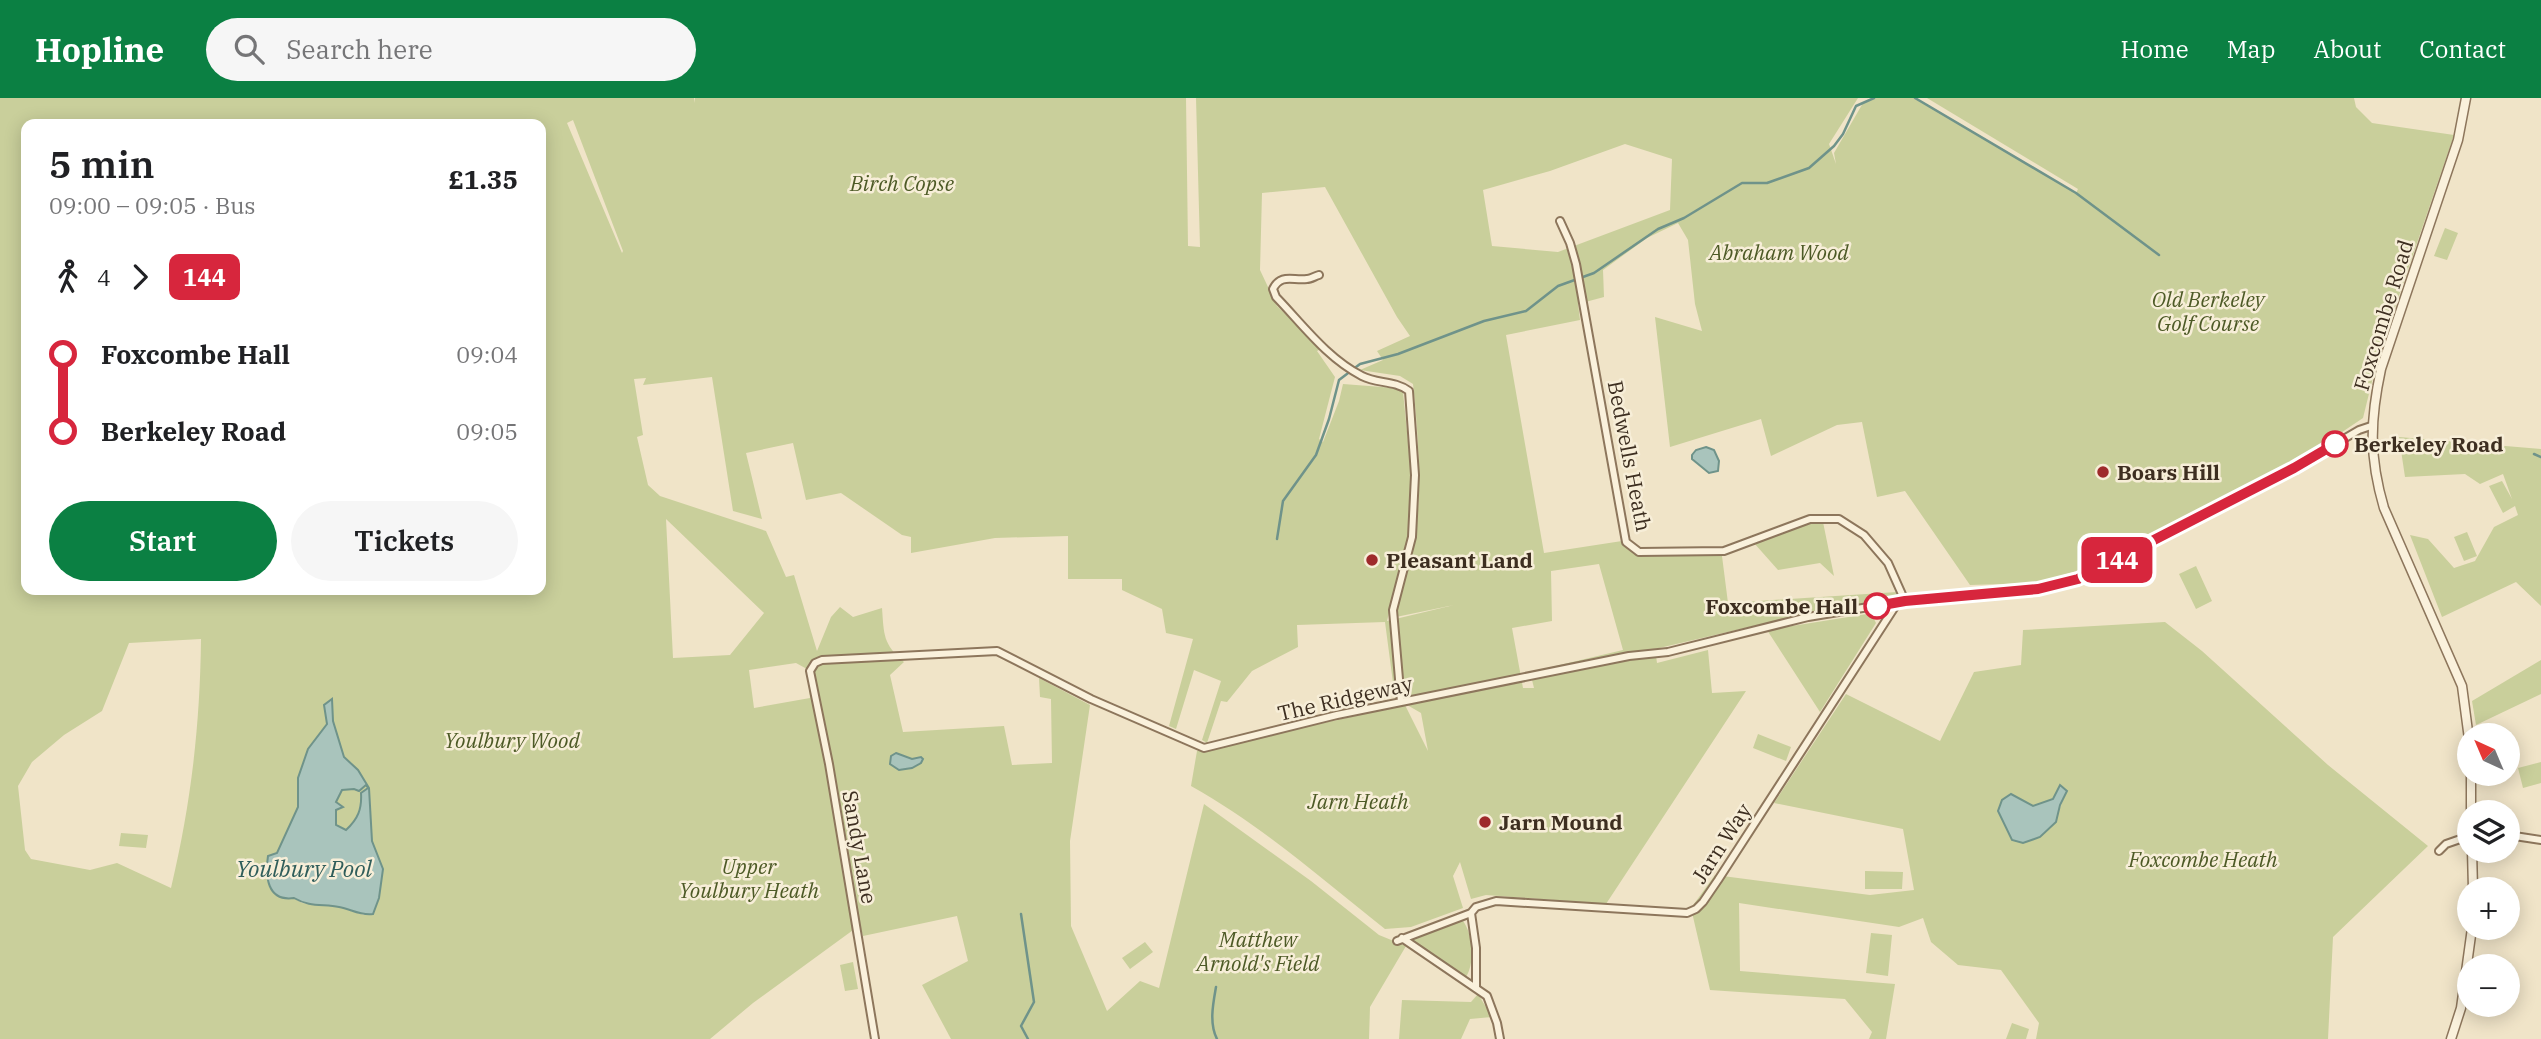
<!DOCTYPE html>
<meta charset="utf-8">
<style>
body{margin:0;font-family:"IBM Plex Serif",serif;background:#f6f6f6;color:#202124;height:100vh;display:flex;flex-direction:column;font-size:26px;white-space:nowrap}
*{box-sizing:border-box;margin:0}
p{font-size:23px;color:#757577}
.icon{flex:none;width:38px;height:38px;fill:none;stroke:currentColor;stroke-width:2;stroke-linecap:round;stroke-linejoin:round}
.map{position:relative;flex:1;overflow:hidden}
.details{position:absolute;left:21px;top:21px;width:525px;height:476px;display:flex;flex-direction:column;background:#fff;border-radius:14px;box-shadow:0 4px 18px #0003}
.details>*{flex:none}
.badge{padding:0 14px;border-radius:10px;font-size:24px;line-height:46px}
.needle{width:46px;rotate:316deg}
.buttons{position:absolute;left:2457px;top:625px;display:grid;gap:14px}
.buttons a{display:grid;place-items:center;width:63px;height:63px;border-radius:50%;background:#fff;box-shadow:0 4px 18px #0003;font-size:35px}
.map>.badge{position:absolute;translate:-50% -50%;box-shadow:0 0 0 4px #fff}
.legs{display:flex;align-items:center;gap:10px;height:77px;padding:0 28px;font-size:23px}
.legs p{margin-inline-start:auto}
.head{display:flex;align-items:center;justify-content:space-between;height:119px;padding:0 28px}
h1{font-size:38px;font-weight:600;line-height:52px}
.primary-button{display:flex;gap:14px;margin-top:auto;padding:14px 28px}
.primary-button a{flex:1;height:80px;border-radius:42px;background:#0b8043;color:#fff;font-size:28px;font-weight:600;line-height:80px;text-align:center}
.primary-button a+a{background:#f6f6f6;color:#202124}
ul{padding:0 28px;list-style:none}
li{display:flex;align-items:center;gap:24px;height:77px;font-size:26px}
li i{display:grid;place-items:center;width:10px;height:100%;margin:0 9px;background:currentColor}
li i::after{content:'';width:18px;height:18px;margin:-9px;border:5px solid;border-radius:50%;background:#fff}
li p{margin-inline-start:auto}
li:first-child i{background:linear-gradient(#0000 50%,currentColor 0)}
li:last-child i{background:linear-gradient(currentColor 50%,#0000 0)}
header{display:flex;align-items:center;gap:42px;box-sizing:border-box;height:98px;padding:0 35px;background:#0b8043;color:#fff}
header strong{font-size:33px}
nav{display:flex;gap:38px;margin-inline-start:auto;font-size:24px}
.search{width:490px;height:63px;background:#f6f6f6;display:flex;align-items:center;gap:18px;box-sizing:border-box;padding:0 24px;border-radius:38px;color:#757577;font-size:26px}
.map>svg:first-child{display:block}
</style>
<header>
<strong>Hopline</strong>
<div class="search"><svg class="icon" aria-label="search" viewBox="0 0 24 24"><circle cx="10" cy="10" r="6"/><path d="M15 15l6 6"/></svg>Search here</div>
<nav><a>Home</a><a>Map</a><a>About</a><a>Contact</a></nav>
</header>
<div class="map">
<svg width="2541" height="941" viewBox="0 0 2541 941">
<rect width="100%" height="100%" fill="#f0e4c8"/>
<path fill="#c9cf9b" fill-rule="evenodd" d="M0,0H694V5L695,0H1186L1188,148L1200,149L1196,0H1858L1829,46L1836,66L1834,55L1863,5L1873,0H1915L2076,95L2078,91L1927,0H2354L2356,9L2372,25L2454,37L2378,259L2363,320L2293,367L2137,448L2084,471L2035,485L1970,487L1905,393L1877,399L1862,324L1837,327L1771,358L1761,321L1670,349L1655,219L1702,233L1695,206L1688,142L1678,125L1647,140L1603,172L1604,199L1578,206L1580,222L1506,237L1544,455L1622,443L1634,455L1641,457L1722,458L1728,505L1897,494L1895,501L1804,516L1655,551L1657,565L1708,552L1712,595L1746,593L1606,806L1486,797L1471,801L1460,764L1453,778L1463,810L1411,829L1385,831C1322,781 1261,727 1191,688L1197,653L1405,607L1428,653L1421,615L1395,600L1385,524L1297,527L1298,549L1252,573L1227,604L1221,603L1207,645L1202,642L1221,583L1194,572L1176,631L1169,628L1193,541L1166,535L1162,511L1122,492V481H1068V438L995,440L911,455V439L902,437L841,395L806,402L793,345L746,355L762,421L733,413L712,279L643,287L646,280L634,281L643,337L637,339L648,387L660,398L766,433L786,479L794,477L817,553L831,519L840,509L853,519L882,510C884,537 883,546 904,564L890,577L903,634L1004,628L1012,667L1052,665L1051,601L1040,599L1039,580L1090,607L1070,743L1071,828L1107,913L1140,883L1159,890L1204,706L1311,783L1379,837L1406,848L1370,909L1369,941H951L922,887L968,863L957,818L863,838L860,827L753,905L710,941H0ZM573,22L623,153L622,155L567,25ZM26,26H541V492H26ZM1625,46L1672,61L1670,112L1558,154L1492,148L1483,92L1550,73ZM1325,89L1397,219L1410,238L1377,253L1383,262L1360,272L1400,278L1413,286C1418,333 1423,398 1414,444C1409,469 1396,494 1396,519L1454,507L1387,523L1408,438L1412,383L1403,294L1395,290L1343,286L1339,303L1323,344L1319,341L1335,279L1317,253L1321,251L1277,208L1260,172L1262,95ZM666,421L764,515L730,557L673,560ZM1599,466L1623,552L1530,574L1534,590H1523L1512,530L1552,523L1551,473ZM201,541C200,629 191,705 171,790L117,765L90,772L31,761L25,752L18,688L32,664L64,637L102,613L129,545ZM796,565L807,571L810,600L754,610L749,572ZM333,623L344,659L358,672L354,691L342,692L336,704V727L346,732C358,721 362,711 361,696L370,705L372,743L383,771L379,800L364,817L340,809L302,805L294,800C265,804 267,778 268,758L277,755L298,709V680L308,651L327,626Z
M2445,130L2458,135L2447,162L2434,158Z
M2399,339L2541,351V508L2516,484L2442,519L2410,437L2428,441L2454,470L2475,463L2494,429L2518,417L2515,408L2503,415L2489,388L2502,383L2512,401L2503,376L2480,386L2465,376L2405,379Z
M1823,424L1834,478L1820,465L1778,472L1754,445L1798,428Z
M2467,434L2477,458L2464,463L2454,439Z
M2196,468L2212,503L2196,511L2179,476Z
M1867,516L1872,517L1876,525L1820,614L1767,532Z
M2165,524L2202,553L2328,667L2428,748L2333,839L2328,941H2036L2039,925L2001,872L1958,867L1931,844L1923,820L1899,829L1739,805L1740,873L1895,886L1886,941H1869L1872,934L1845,901L1710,892L1691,810L1715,777L1870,797L1914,792L1903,731L1774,705L1846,596L1940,643L1974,574L2021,567L2023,532ZM2067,693C2053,723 2058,732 2023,745L2011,696L2033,708L2053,701Z
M2541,562V596L2476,627L2472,603Z
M1758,636L1791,649L1786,663L1753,650Z
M2541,664V685L2523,690L2518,670Z
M121,735L148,737L146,750L119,748Z
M1865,773L1903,774L1902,791H1865Z
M1463,823C1473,836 1475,865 1466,879L1413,843L1412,838Z
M1871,835L1892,837L1888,878L1866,875Z
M1145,844L1153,854L1130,871L1122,860Z
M853,864L858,891L845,893L840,867Z
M1478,896L1492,919L1470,921L1461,941H1399L1402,902L1471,904Z
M2012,925L2029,931L2026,941H2006Z"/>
<path fill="#a9c4bc" stroke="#6f938a" stroke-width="2" fill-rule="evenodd" d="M1706,349L1714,352L1719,363L1718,373L1709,375L1692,361V357L1696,352Z
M332,601L333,623L344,659L358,672L369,690L372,743L383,771L379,800L373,816C360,818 351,811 339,809C323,806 309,809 294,800C267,804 265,778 268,758L277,755L298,709V680L308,651L327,626L324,607ZM366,687L368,690L361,695C362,711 358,721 346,732L336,727V712L343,709L336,704L342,692L354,691L359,693Z
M896,655L912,661L921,659L923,661L921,665L912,670L899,672L890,666L891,658Z
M2060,687L2067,693L2060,707L2056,724L2040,739L2023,745L2012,742L1998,713L2002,702L2011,696L2033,708L2053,701Z"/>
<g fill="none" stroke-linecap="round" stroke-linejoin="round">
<path stroke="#6f938a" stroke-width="2.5" d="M1915,0L2076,95L2159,157
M2534,356L2541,359
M1277,441L1283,403L1316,357L1329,321L1339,282L1360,266L1398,256L1484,223L1526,213L1558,188L1594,175L1658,131L1684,120L1742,85H1767L1809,70L1834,48L1843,36L1856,8L1874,0
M1021,816L1034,904L1021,928L1028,941
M1216,889C1213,906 1209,925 1217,941"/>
<defs>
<path id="minor" d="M1560,123L1570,145L1576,166L1626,444L1639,454L1724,453L1810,421H1839L1864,437L1888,465L1905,503
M1319,177C1315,178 1311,181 1307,181C1293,183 1281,175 1273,191L1276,199C1303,227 1327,260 1362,278C1377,286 1394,282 1409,293L1415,377L1412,439L1393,512L1401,604
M2508,737L2541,742
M2439,753L2446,746L2469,738
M1471,815L1476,850V890
M1402,840L1487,898L1497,925L1500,941
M1397,843L1471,815L1476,809L1496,803L1687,815L1696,811L1703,804L1718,782L1898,504
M875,941L829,666L810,573L815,565L822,562L997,553L1091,601L1204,650L1337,617L1629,558L1668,554L1808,519L1905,503L2038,490L2078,481L2294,370L2359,332L2371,328"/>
<path id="tertiary" d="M2466,0L2458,42L2381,271C2370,322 2369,359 2384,410L2462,588L2469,641
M2471,676V714
M2472,752L2473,791
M2451,941L2461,910L2472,830"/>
</defs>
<use href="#minor" stroke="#8d765c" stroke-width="10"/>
<use href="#tertiary" stroke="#8d765c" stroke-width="11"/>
<use href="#minor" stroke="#faf1dc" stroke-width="6"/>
<use href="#tertiary" stroke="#faf1dc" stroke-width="8"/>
</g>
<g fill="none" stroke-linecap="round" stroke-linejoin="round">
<defs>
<path id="line-1" d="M1877,508L1905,503L2038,491L2078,481L2294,370L2335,346"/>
</defs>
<use href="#line-1" stroke="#fff" stroke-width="16"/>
<use href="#line-1" stroke="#d7263d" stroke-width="10"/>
</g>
<g fill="#fff" stroke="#d7263d" stroke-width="3.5">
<circle cx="2335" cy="346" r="12"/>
<circle cx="1877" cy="508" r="12"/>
</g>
<g fill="#9e2a2b" stroke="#f7eed8" stroke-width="2.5">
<circle cx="2103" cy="374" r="7"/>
<circle cx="1372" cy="462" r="7"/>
<circle cx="1485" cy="724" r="7"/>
</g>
<g text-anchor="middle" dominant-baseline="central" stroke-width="5" stroke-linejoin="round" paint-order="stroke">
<g font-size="21" font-style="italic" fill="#4d5a26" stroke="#f7eed8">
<text x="902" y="85">Birch Copse</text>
<text x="1779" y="154">Abraham Wood</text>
<text x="2208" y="201">Old Berkeley<tspan x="2208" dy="24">Golf Course</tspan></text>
<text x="512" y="642">Youlbury Wood</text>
<text x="1358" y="703">Jarn Heath</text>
<text x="2203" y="761">Foxcombe Heath</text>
<text x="749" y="768">Upper<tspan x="749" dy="24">Youlbury Heath</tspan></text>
<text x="1258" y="841">Matthew<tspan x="1258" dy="24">Arnold's Field</tspan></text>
</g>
<g font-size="21" fill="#3d2e20" stroke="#f7eed8">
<text transform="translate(2383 217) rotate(-73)">Foxcombe Road</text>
<text transform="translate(1630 358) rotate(79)">Bedwells Heath</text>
<text transform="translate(1345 600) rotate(-13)">The Ridgeway</text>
<text transform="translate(1721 745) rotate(-57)">Jarn Way</text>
<text transform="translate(860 749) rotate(80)">Sandy Lane</text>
</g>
<g font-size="21" font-weight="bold" fill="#3d2e20" stroke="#f7eed8" text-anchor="start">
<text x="2354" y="346">Berkeley Road</text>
<text x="1858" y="508" text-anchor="end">Foxcombe Hall</text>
</g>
<g font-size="21" font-weight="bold" fill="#3d2e20" stroke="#f7eed8" text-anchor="start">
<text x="2117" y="374">Boars Hill</text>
<text x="1386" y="462">Pleasant Land</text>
<text x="1499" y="724">Jarn Mound</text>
</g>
<g font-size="23" font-style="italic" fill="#2f5d5a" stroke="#f7eed8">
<text x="304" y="770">Youlbury Pool</text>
</g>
</g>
</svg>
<div class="buttons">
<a><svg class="needle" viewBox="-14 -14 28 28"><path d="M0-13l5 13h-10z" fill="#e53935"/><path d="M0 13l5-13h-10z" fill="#757577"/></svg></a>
<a><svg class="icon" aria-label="layers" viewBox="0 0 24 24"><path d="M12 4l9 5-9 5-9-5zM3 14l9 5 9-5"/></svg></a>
<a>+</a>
<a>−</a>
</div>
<b class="badge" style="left:2117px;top:462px;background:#d7263d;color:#fff">144</b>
<section class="details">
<div class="head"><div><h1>5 min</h1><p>09:00 – 09:05 · Bus</p></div><b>£1.35</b></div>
<div class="legs"><svg class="icon" aria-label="walk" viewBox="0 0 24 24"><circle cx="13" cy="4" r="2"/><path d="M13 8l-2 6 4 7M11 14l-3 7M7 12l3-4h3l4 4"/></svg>4<svg class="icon" aria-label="forward" viewBox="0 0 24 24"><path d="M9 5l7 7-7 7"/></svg><b class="badge" style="background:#d7263d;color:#fff">144</b></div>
<ul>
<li><i style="color:#d7263d"></i><b>Foxcombe Hall</b><p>09:04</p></li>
<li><i style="color:#d7263d"></i><b>Berkeley Road</b><p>09:05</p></li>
</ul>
<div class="primary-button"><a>Start</a><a>Tickets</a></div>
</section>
</div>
